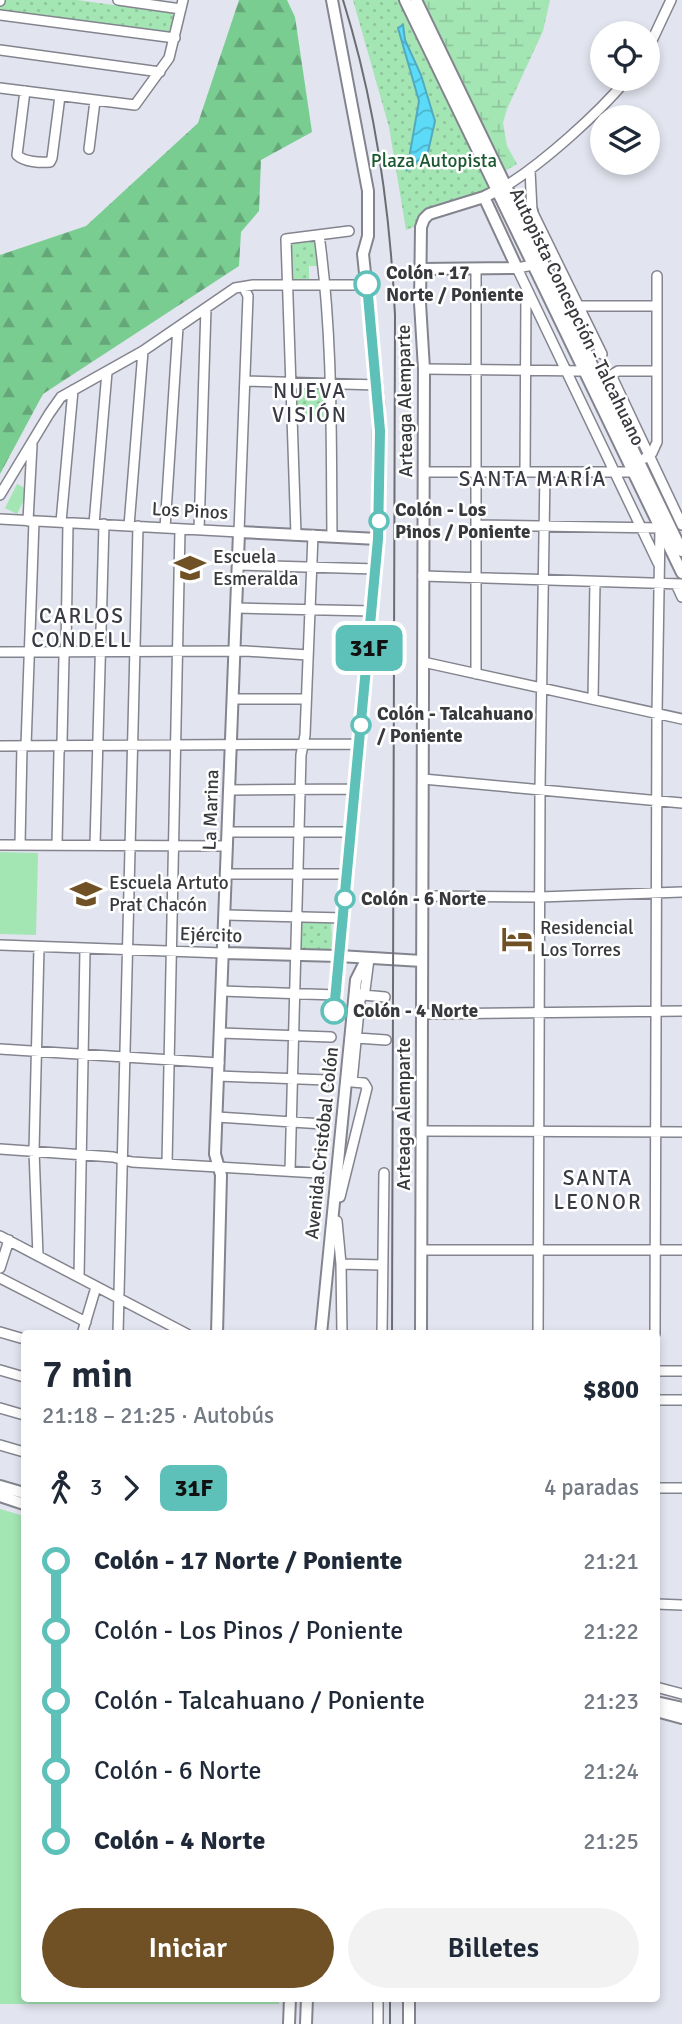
<!DOCTYPE html>
<html lang="es">
<meta charset="utf-8">
<style>
body{margin:0;font-family:Signika,sans-serif;background:#f2f2f3;color:#1f2937;height:100vh;display:flex;flex-direction:column;font-size:26px;white-space:nowrap}
*{box-sizing:border-box;margin:0}
p{font-size:23px;color:#747a83}
.icon{flex:none;width:38px;height:38px;fill:none;stroke:currentColor;stroke-width:2;stroke-linecap:round;stroke-linejoin:round}
.map{position:relative;flex:1;overflow:hidden}
.panel{position:absolute;left:21px;top:1330px;width:639px;height:672px;display:flex;flex-direction:column;background:#fff;border-radius:7px;box-shadow:0 4px 10px #0003}
.panel>*{flex:none}
.badge{padding:0 14px;border-radius:10px;font-size:24px;line-height:46px}
.fabs{position:absolute;left:590px;top:21px;display:grid;gap:14px}
.fabs a{display:grid;place-items:center;width:70px;height:70px;border-radius:50%;background:#fff;box-shadow:0 4px 10px #0003;font-size:35px}
.map>.badge{position:absolute;translate:-50% -50%;box-shadow:0 0 0 4px #fff}
.legs{display:flex;align-items:center;gap:10px;height:77px;padding:0 21px;font-size:23px}
.legs p{margin-inline-start:auto}
.summary{display:flex;align-items:center;justify-content:space-between;height:119px;padding:0 21px}
h1{font-size:38px;font-weight:600;line-height:52px}
.primary-button{display:flex;gap:14px;margin-top:auto;padding:14px 21px}
.primary-button a{flex:1;height:80px;border-radius:42px;background:#705126;color:#fff;font-size:28px;font-weight:600;line-height:80px;text-align:center}
.primary-button a+a{background:#f2f2f3;color:#1f2937}
ul{padding:0 21px;list-style:none}
li{display:flex;align-items:center;gap:24px;height:70px;font-size:26px}
li i{display:grid;place-items:center;width:10px;height:100%;margin:0 9px;background:currentColor}
li i::after{content:'';width:18px;height:18px;margin:-9px;border:5px solid;border-radius:50%;background:#fff}
li p{margin-inline-start:auto}
li:first-child i{background:linear-gradient(#0000 50%,currentColor 0)}
li:last-child i{background:linear-gradient(currentColor 50%,#0000 0)}
.map>svg:first-child{display:block}
</style>
<div class="map">
<svg width="682" height="2024" viewBox="0 0 682 2024">
<defs>
<pattern id="forest-firs" width="22" height="20" patternUnits="userSpaceOnUse" patternTransform="scale(1.75)"><rect width="22" height="20" fill="#7acd91"/><path d="M5 1l3.5 6h-7zM16 11l3.5 6h-7z" fill="#65a778"/></pattern>
<pattern id="wetland-marsh" width="20" height="14" patternUnits="userSpaceOnUse" patternTransform="scale(1.75)"><rect width="20" height="14" fill="#a4e5b4"/><path d="M1 5h8M5 5V1M11 12h8M15 12V8" fill="none" stroke="#8ec59c"/></pattern>
<pattern id="park-dots" width="8" height="8" patternUnits="userSpaceOnUse" patternTransform="scale(1.75)"><rect width="8" height="8" fill="#a4e5b4"/><path d="M2 2h.1M6 6h.1" fill="none" stroke="#8ec59c" stroke-width="1.8" stroke-linecap="round"/></pattern>
<pattern id="water-waves" width="16" height="10" patternUnits="userSpaceOnUse" patternTransform="scale(1.75)"><rect width="16" height="10" fill="#5cdbf8"/><path d="M0 5q4-4 8 0t8 0" fill="none" stroke="#4db3ca"/></pattern>
</defs>
<rect width="100%" height="100%" fill="#e2e4ef"/>
<path fill="#a4e5b4" d="M17,484L29,490L17,514L5,508Z
M0,852L38,853L36,935L0,934Z
M0,1509L24,1516V1998H279V2004H0Z"/>
<path fill="url(#forest-firs)" d="M239,0H287L295,17L312,132L261,160L259,211L241,232L239,266L43,394L0,474V255L86,226L198,123Z"/>
<path fill="url(#wetland-marsh)" d="M421,0H550L543,31L507,109L503,123L507,146L517,164L505,171Z"/>
<path fill="url(#park-dots)" d="M0,0H77L172,13L174,15L169,35L0,12Z
M353,0H401L488,186L485,191C463,198 424,202 416,226L406,230L389,127Z
M317,238L319,266H309V281L290,279L289,241Z
M293,386L325,388L326,417H293Z
M306,919L331,920L332,946L330,950L303,949L301,946V923Z"/>
<path fill="url(#water-waves)" stroke="#51aac0" stroke-width="2" d="M403,25L405,40L421,75L435,121L428,152L407,170L419,101L398,28Z"/>
<g fill="none" stroke-linecap="round" stroke-linejoin="round">
<defs>
<path id="minor" d="M118,0L181,9
M0,1V0
M0,15L175,38
M648,49L671,0
M0,50L160,72
M0,88L135,105L169,58L183,0
M25,91L17,155C24,162 41,163 50,162L52,158L60,96
M89,149L95,101
M530,170L532,211L602,354
M506,186C544,162 598,114 627,79
M319,235C333,334 331,436 332,536
M533,265L517,268L658,563
M476,269V674
M578,306H657
M424,369L585,371
M657,371H618L613,374V379L682,525
M245,381L377,385
M645,458L652,453L657,442V276
M424,472H633
M525,472L526,292
M0,495L49,414L61,397L143,351L235,288L253,285H353
M0,519L239,532L248,296L244,288
M28,521L32,445
M61,522L73,390
M94,524L107,372
M476,525L660,528L657,713L655,1334
M129,526L143,351
M165,528L178,327
M199,530L206,308
M296,535L286,239L349,231
M238,565L376,569
M423,576L682,584
M676,584L682,597
M236,608L372,611
M0,652L246,651L308,655
M423,662L682,719
M233,699H306
M593,699L595,582
M0,746L360,744
M26,746L34,521
M423,779L682,803
M229,790L355,789
M228,832H351
M0,845L227,846
M20,845L22,746
M57,845L59,752L62,741L64,657L66,648L68,523
M95,845L104,524
M226,874H347
M422,896L540,897L682,892
M225,915L343,918
M0,945L223,953
M339,956L378,539
M222,991L336,995
M363,995L385,997
M422,1014L682,1011
M220,1033L331,1037
M357,1038L386,1040
M0,1049L219,1063
M218,1076L327,1080
M217,1117L323,1124
M422,1131L682,1132
M0,1149L113,1157L132,1162L318,1173
M167,1164L180,529
M290,1171L301,755L305,735L313,535
M340,1197L367,1088L364,1083L352,1082L360,1000L365,990L369,959
M337,1221L341,1264L342,1334
M0,1236L187,1334
M422,1250H682
M38,1256L34,1151L39,947
M341,1264L382,1265
M0,1268L9,1240
M79,1277L85,950
M0,1278L86,1322
M0,1332L24,1339
M82,1334L96,1287
M118,1334L138,526
M382,1334L384,1173
M538,1334L540,790L545,472
M0,1370L24,1377
M656,1371H682
M656,1400H682
M0,1408L24,1415
M0,1445L24,1452
M656,1488H682
M656,1604L682,1605
M656,1687L682,1694
M378,1998V2024"/>
<path id="major" d="M405,0L682,573
M416,0L682,551
M532,211L534,239
M421,269L517,268L484,197
M223,953L339,956L422,961
M217,1334L221,1175L215,1154L239,532L378,539L379,408L363,254L368,236V191L332,0
M321,1334L356,980L367,958
M421,1334L424,369L420,303L421,227L424,219L429,214L484,197L506,186
M0,1486L24,1493
M0,1496L24,1504
M656,1702L682,1708
M656,1711L682,1718
M409,1998V2024
M289,2024L290,1998
M306,2024L307,1998"/>
</defs>
<use href="#minor" stroke="#83848e" stroke-width="12"/>
<use href="#major" stroke="#83848e" stroke-width="14"/>
<use href="#minor" stroke="#fff" stroke-width="9"/>
<use href="#major" stroke="#fff" stroke-width="10"/>
<path stroke="#6c6d73" stroke-width="2" d="M343,0C375,102 390,209 395,315L392,1334
M390,2024V1998"/>
</g>
<g fill="none" stroke-linecap="round" stroke-linejoin="round">
<defs>
<path id="line-1" d="M334,1011L378,539L380,431L367,284"/>
</defs>
<use href="#line-1" stroke="#fff" stroke-width="16"/>
<use href="#line-1" stroke="#5dc1b9" stroke-width="10"/>
</g>
<defs>
<symbol id="school-bare" viewBox="-9 -9 18 18"><path d="M0-5L7-2L0 1L-7-2ZM-4 1L0 2.5L4 1V4Q0 6-4 4Z" fill="#705126" stroke="#fff" stroke-width="2.5" paint-order="stroke"/></symbol>
<symbol id="hotel-bare" viewBox="-9 -9 18 18"><path d="M-6-4.5h1.5V1H6V5H4.5V3h-9V5H-6ZM-4 0a1.8 1.8 0 1 1 3.6 0ZM.5 0V-2.5h3Q6-2.5 6 0Z" fill="#705126" stroke="#fff" stroke-width="2.5" paint-order="stroke"/></symbol>
</defs>
<g fill-rule="evenodd">
<use href="#school-bare" x="168" y="546" width="44" height="44"/>
<use href="#school-bare" x="64" y="872" width="44" height="44"/>
<use href="#hotel-bare" x="495" y="917" width="44" height="44"/>
</g>
<g fill="#fff" stroke="#5dc1b9" stroke-width="3.5">
<circle cx="367" cy="284" r="12"/>
<circle cx="379" cy="521" r="9"/>
<circle cx="361" cy="725" r="9"/>
<circle cx="345" cy="899" r="9"/>
<circle cx="334" cy="1011" r="12"/>
</g>
<g text-anchor="middle" dominant-baseline="central" stroke-width="5" stroke-linejoin="round" paint-order="stroke">
<g font-size="19" fill="#1b5730" stroke="#fff">
<text x="434" y="161">Plaza Autopista</text>
</g>
<g font-size="19" font-weight="bold" fill="#38393d" stroke="#fff" text-anchor="start">
<text x="386" y="273">Colón - 17<tspan x="386" dy="22">Norte / Poniente</tspan></text>
<text x="395" y="510">Colón - Los<tspan x="395" dy="22">Pinos / Poniente</tspan></text>
<text x="377" y="714">Colón - Talcahuano<tspan x="377" dy="22">/ Poniente</tspan></text>
<text x="361" y="899">Colón - 6 Norte</text>
<text x="353" y="1011">Colón - 4 Norte</text>
</g>
<g font-size="19" fill="#38393d" stroke="#fff">
<text transform="translate(577 317) rotate(64)">Autopista Concepción - Talcahuano</text>
<text transform="translate(405 401) rotate(-91)">Arteaga Alemparte</text>
<text transform="translate(190 511) rotate(3)">Los Pinos</text>
<text transform="translate(211 810) rotate(-88)">La Marina</text>
<text transform="translate(211 935) rotate(2)">Ejército</text>
<text transform="translate(404 1114) rotate(-90)">Arteaga Alemparte</text>
<text transform="translate(322 1143) rotate(-84)">Avenida Cristóbal Colón</text>
</g>
<g font-size="19" fill="#38393d" stroke="#fff" text-anchor="start">
<text x="213" y="557">Escuela<tspan x="213" dy="22">Esmeralda</tspan></text>
<text x="109" y="883">Escuela Artuto<tspan x="109" dy="22">Prat Chacón</tspan></text>
<text x="540" y="928">Residencial<tspan x="540" dy="22">Los Torres</tspan></text>
</g>
<g font-size="21" letter-spacing="2" fill="#393a43" stroke="#fff">
<text x="310" y="391">NUEVA<tspan x="310" dy="24">VISIÓN</tspan></text>
<text x="533" y="479">SANTA MARÍA</text>
<text x="82" y="616">CARLOS<tspan x="82" dy="24">CONDELL</tspan></text>
<text x="598" y="1178">SANTA<tspan x="598" dy="24">LEONOR</tspan></text>
</g>
</g>
</svg>
<div class="fabs">
<a><svg class="icon" aria-label="locate" viewBox="0 0 24 24"><circle cx="12" cy="12" r="6"/><path d="M12 2v4M12 18v4M2 12h4M18 12h4"/></svg></a>
<a><svg class="icon" aria-label="layers" viewBox="0 0 24 24"><path d="M12 4l9 5-9 5-9-5zM3 14l9 5 9-5"/></svg></a>
</div>
<b class="badge" style="left:369px;top:648px;background:#5dc1b9;color:#111">31F</b>
<section class="panel">
<div class="summary"><div><h1>7 min</h1><p>21:18 – 21:25 · Autobús</p></div><b>$800</b></div>
<div class="legs"><svg class="icon" aria-label="walk" viewBox="0 0 24 24"><circle cx="13" cy="4" r="2"/><path d="M13 8l-2 6 4 7M11 14l-3 7M7 12l3-4h3l4 4"/></svg>3<svg class="icon" aria-label="forward" viewBox="0 0 24 24"><path d="M9 5l7 7-7 7"/></svg><b class="badge" style="background:#5dc1b9;color:#111">31F</b><p>4 paradas</p></div>
<ul>
<li><i style="color:#5dc1b9"></i><b>Colón - 17 Norte / Poniente</b><p>21:21</p></li>
<li><i style="color:#5dc1b9"></i><span>Colón - Los Pinos / Poniente</span><p>21:22</p></li>
<li><i style="color:#5dc1b9"></i><span>Colón - Talcahuano / Poniente</span><p>21:23</p></li>
<li><i style="color:#5dc1b9"></i><span>Colón - 6 Norte</span><p>21:24</p></li>
<li><i style="color:#5dc1b9"></i><b>Colón - 4 Norte</b><p>21:25</p></li>
</ul>
<div class="primary-button"><a>Iniciar</a><a>Billetes</a></div>
</section>
</div>
